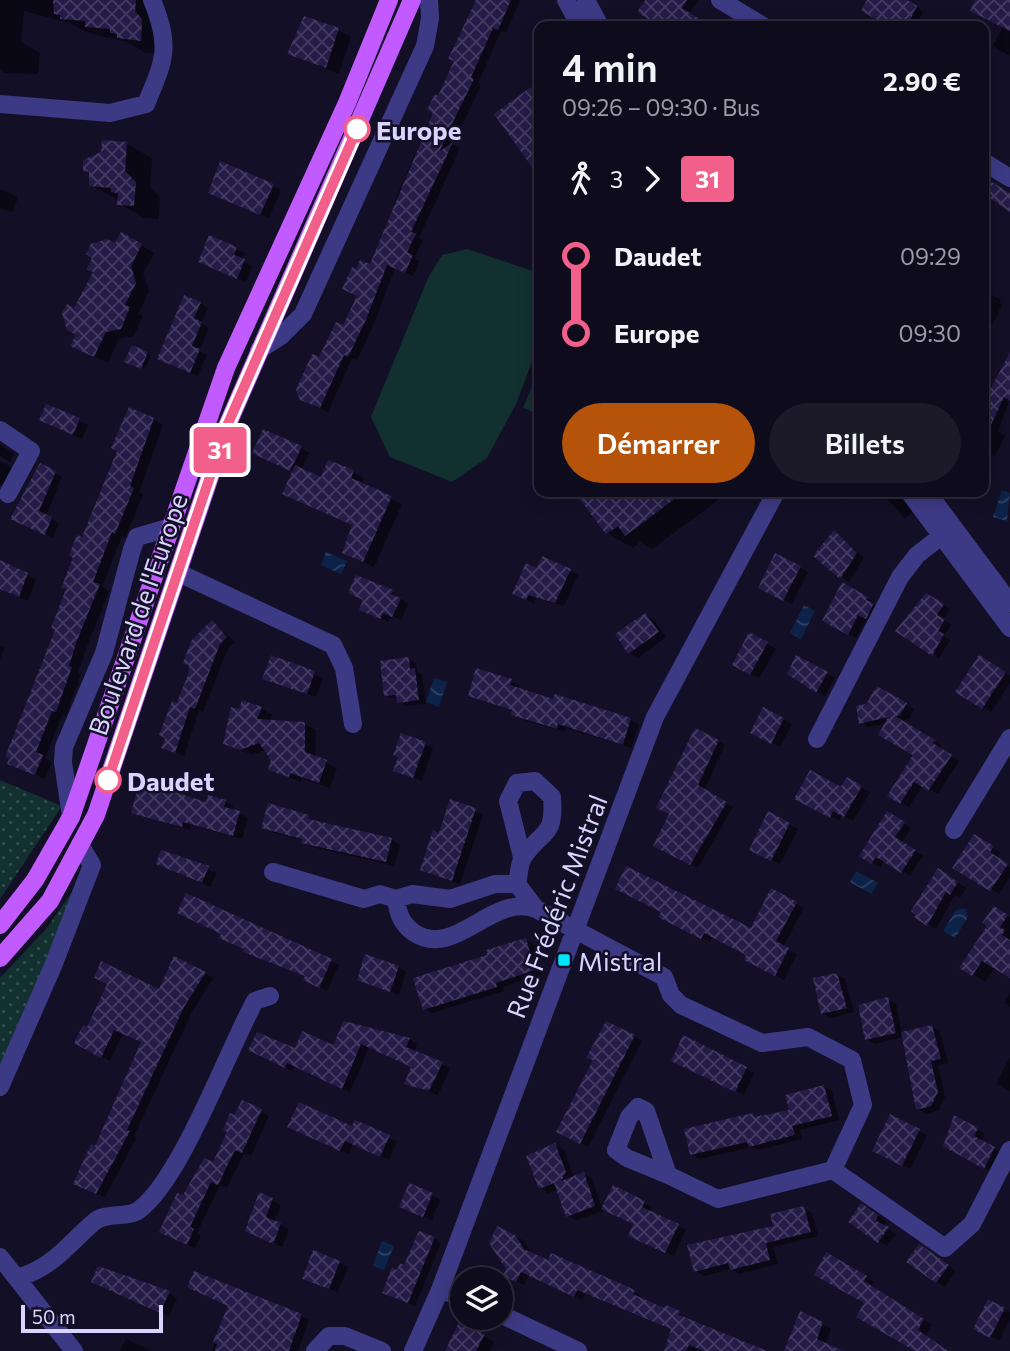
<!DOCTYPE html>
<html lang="fr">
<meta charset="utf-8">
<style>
body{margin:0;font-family:Commissioner,sans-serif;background:#1c1929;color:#f1f3f6;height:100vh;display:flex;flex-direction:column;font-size:26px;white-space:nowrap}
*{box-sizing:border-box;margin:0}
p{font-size:23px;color:#9b9ba3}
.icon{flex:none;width:38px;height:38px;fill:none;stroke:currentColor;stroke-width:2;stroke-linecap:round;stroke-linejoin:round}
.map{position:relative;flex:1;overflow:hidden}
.details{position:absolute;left:534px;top:21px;width:455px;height:476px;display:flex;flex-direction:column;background:#0e0b1c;border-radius:14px;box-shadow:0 4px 18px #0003,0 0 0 2px #2e2b3b}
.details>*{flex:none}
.badge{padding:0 14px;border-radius:5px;font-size:24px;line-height:46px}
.buttons{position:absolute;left:450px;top:1267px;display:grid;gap:14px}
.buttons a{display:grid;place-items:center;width:63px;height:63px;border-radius:50%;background:#0e0b1c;box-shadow:0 4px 18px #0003,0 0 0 2px #2e2b3b;font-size:35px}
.scale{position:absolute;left:21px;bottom:18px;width:142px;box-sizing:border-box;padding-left:7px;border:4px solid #d9d4ff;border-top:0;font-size:19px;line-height:24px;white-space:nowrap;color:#d9d4ff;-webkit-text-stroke:5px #130f26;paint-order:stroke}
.map>.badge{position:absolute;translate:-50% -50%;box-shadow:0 0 0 4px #fff}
.legs{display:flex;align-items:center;gap:10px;height:77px;padding:0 28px;font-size:23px}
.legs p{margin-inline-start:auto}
.head{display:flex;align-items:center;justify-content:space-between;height:119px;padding:0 28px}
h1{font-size:38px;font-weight:600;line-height:52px}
.cta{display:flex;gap:14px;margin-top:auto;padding:14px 28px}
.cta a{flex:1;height:80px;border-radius:42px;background:#b45309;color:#fff;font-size:28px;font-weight:600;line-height:80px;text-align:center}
.cta a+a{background:#1c1929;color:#f1f3f6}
ul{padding:0 28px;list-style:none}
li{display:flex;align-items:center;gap:24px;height:77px;font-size:26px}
li i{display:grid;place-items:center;width:10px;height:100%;margin:0 9px;background:currentColor}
li i::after{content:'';width:18px;height:18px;margin:-9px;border:5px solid;border-radius:50%;background:#0e0b1c}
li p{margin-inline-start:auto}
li:first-child i{background:linear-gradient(#0000 50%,currentColor 0)}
li:last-child i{background:linear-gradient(currentColor 50%,#0000 0)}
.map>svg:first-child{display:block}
</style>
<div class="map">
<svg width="1010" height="1351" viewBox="0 0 1010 1351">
<defs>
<pattern id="grass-dots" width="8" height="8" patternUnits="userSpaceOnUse" patternTransform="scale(1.75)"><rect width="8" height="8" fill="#12302f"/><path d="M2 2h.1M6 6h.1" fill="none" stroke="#344d4e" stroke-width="1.8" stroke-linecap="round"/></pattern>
<pattern id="water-waves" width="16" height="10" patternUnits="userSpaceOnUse" patternTransform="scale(1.75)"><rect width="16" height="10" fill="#0c2248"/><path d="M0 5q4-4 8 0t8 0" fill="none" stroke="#2f4163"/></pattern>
<pattern id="building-cross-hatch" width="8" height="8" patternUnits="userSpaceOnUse" patternTransform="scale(1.75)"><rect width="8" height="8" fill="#241b47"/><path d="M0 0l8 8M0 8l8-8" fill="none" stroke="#433b63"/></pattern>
</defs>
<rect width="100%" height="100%" fill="#130f26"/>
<path fill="url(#grass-dots)" d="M0,780L62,806L0,899Z
M80,880L0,1068V978L47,928Z"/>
<path fill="#12302f" d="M467,249L539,273V343L517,402L487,458L452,482L390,457L371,417L428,278L442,255Z
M539,370V414L523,408Z"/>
<path fill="url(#water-waves)" d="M1002,490L1010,493L1007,521L993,517Z
M326,552L347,561L341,574L321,565Z
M804,605L815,611L801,639L790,633Z
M434,678L447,682L439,707L426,702Z
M856,871L878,883L871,894L850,882Z
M965,908L968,917L955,938L943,931L956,910Z
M382,1241L394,1246L384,1270L373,1265Z"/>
<path fill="#0007" d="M0,0H158L166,54L144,52L127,42L88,33L70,23L24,11L21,42L40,53L38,74L5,73L0,70Z
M477,0H520L506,33L501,31L478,83L481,85L453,144L460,148L419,238L423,240L414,258L420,261L413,276L395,268L373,326L357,360L352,358L328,412L310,404L320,360L344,327L398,206L394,203L456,61Z
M640,0H698L689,14L709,26H662L639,11L645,3Z
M869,0H903L923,11L917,26H889Z
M977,0H1010V56L993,46L1003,27Z
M338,30L351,37L339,74L289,54Z
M127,144L152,158L150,187L160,197L159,219L144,218L119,204V200L90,185L91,174L85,171Z
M273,186L281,190L269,218L218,197Z
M0,189L18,197L13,212L0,209Z
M210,238L245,253L242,260L252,266L246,282L208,266Z
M116,245H141L154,253L143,274L149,291L138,314L143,316L134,336L119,339L108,363L85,352L78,334L75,310L95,271Z
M984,291L1001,300L999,303L1002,305L992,325L984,320Z
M200,303L208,308L201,323L209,328L199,351L207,355L198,376L167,363Z
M147,353L151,355L145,369L130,363Z
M1010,354V399L998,431L1005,436L995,456L984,452V406Z
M47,406L88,425L82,439L50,425Z
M153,419L163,425L139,492L143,495L125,538L122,536L102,587L109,591L86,649L78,673L81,674L66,716L62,715L45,758L52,762L45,779L10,763L57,630L83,539Z
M0,444L14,454L10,462L0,456Z
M301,448L309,453L301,470L322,479L353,472L364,478L361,485L402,504L374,567L355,558L353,526L294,472L263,458Z
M0,461L18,471L8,489L0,484Z
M41,465L62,477L46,516L59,523L53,538L20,523Z
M576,492H622L623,495L628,492H729L652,549L640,542L633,548L607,533Z
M836,492H865L862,494L857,492L847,500Z
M866,492H898L913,512L905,518L883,495L876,500Z
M835,532L864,558L849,582L841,577Z
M776,555L808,572L792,604L768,592Z
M0,562L36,579L28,601L0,589Z
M538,570L570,571L578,575L564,606L536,598L534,604L514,594Z
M357,577L392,592L408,604L401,620L392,616L389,622L369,613Z
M843,585L874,602L873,605L880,609L874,622L867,618L856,638L824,620Z
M927,595L950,609L943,620L951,624L944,636L950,640L939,658L933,654Z
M645,615L654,620L666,637L638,658L630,653Z
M212,622L235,642L228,648L203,712L199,710L184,756L163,747L187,707L189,676Z
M750,634L776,649L759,678L734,665Z
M0,645L5,648L0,659Z
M272,657L323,678L316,697L264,678Z
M797,657L835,678L825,696L798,682Z
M409,659L416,663L417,672L422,675L426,704L406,706L398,699L385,695Z
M988,662L1010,676V683L991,712L958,691Z
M511,681L519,686L518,689L554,701L556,696L631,720L639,725L631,748L566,728L565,732L521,719L513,714L514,711L470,695Z
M877,689L914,709L909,719L900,721L942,746L940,749L959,761L938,794L923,785L909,807L889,795L916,755L887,723L869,727L861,722Z
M261,708L272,715L269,722L305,724L316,730L315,758L337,768L330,788L301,778L300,782L270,769L273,759L266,750L252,755L225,743L240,712Z
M764,710L792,724L780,747L753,732Z
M402,735L433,748L422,781L395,770Z
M718,741L725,745L704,790L733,807L698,868L655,845Z
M848,780L870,792L853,821L842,815L839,821L796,798L842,789Z
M225,801L233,806L232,811L248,818L242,839L191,825L190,830L133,812Z
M451,802L483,814L460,884L422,869L441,835Z
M269,806L351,833L352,829L392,840L400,845L394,866L312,847L304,841L272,832L263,827Z
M769,814L798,829L780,864L759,854Z
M888,814L911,828L902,842L923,856L910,876L885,860L880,867L861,856Z
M974,836L1000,852L997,858L1010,867V877L999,894L955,867Z
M162,852L217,873L210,887L166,868Z
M947,875L966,888L960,898L955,895L936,929L917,917Z
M772,891L804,908L783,947L797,954L784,980L746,959L748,955L713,937L710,942L668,921L752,931Z
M994,908L1010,917V973L995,967L985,982L961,968L989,925Z
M526,940L534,945L542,974L503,987L504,991L432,1013L424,1008L490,956Z
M246,949L331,961L339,965L327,991L313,984L307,976Z
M398,967L406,972L399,995L359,980Z
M205,973L213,978L192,1012L134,1136L137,1137L105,1197L83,1188L96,1148L143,1042L123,1033L110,1061L77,1043L88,1030L109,984L160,991Z
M837,975L845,979L854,1012L831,1018L822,1013Z
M1010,993V1007L1004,1002Z
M887,999L896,1004L902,1034L932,1027L940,1031L948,1063L938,1065L945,1097L939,1110L926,1114L918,1109L903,1037L875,1044L866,1039Z
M345,1023L409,1039L417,1044L414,1052L450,1068L438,1095L406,1083L413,1067L369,1047L350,1092L295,1066L293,1071L259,1054L334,1047Z
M634,1036L642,1041L588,1147L566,1136Z
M1010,1057V1091L996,1084Z
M681,1064L746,1069L754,1073L744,1095Z
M824,1086L832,1091L839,1120L800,1130L802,1139L758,1150L752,1147L700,1159L692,1154L753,1115L757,1118L791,1111Z
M243,1102L269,1116L251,1156L244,1153L227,1188L220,1185L197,1233L201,1236L195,1248L169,1236L183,1198L214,1164Z
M955,1117L985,1134L981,1142L1002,1153L992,1172L945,1145Z
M353,1128L397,1141L389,1160L353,1144L349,1154L297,1131Z
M919,1131L927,1135L910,1169L882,1155Z
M555,1145L564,1150L574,1178L584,1174L592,1179L603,1211L576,1220L568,1216L558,1189L548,1193L540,1188Z
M614,1187L652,1207L650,1212L686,1230L674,1256L638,1239L635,1224Z
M260,1195L281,1205L274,1222L289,1229L282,1247L255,1235Z
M432,1195L440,1200L432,1220L410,1211Z
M803,1208L812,1213L818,1236L773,1247L778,1264L739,1274L731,1269L704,1276L696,1271Z
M870,1210L886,1221L883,1226L896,1234L887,1246L879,1241Z
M515,1236L524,1241L532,1254L634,1292L642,1297L640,1300L665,1311L679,1313L686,1320L760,1351H706L698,1348L697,1351H666L673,1330L586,1294L582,1300L529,1275L524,1285L513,1279Z
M434,1238L441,1243L415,1306L384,1292L398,1272Z
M928,1251L956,1271L945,1287L908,1262Z
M827,1255L874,1282L871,1287L932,1325L925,1336L944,1351H916L866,1303Z
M339,1262L348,1267L338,1292L312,1283Z
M102,1286L169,1293L177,1298L169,1316Z
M989,1301L1010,1312V1319L999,1341L975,1328Z
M230,1306L301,1316L309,1320L298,1351H212Z
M808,1318L831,1329L825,1345L828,1351H795Z
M484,1336L494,1342L490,1351H447Z
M126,1339L152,1351H120Z"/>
<path fill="url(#building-cross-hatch)" d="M53,0H136L135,11L142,19L141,41L117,38V34L110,33V29L85,27V21L60,19V15L54,14Z
M476,0H511L498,30L493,28L471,77L474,79L445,138L440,151L453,142L411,232L416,234L407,252L413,255L405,273L387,265L365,322L348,357L344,355L320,408L300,400L296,390L312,354L319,357L336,322L343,325L357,296L342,289L352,267L356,269L360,260L370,264L433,113L427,110L435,94L438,96L454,61L448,59Z
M645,0H687L682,8L711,26H659L637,12Z
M867,0H907L917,6L907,26H889L861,11Z
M975,0H1010V31L970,11Z
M304,16L339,28L326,68L287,54Z
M531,87L539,98V177L494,114Z
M102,140L127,142L125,171L136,182L134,206L117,205L118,193L111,192V188L89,186V172L83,171V160L101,152Z
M220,161L274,184L260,215L208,193Z
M984,177L1010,193V212L984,194Z
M121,232L142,244L131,266L136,283L125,305L130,307L121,329L106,332L94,357L70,346L76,335L67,330L62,313L67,304L74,308L93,272L87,269L92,258L86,254L91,244L107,239L115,243Z
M209,235L237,247L234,255L245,259L237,279L198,262Z
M184,295L201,302L194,318L202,322L192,346L200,349L190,373L157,359Z
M132,345L148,352L141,369L124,362Z
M1010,352V401L1004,397L984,440V402Z
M46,404L80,418L73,435L39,420Z
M129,407L154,418L130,486L134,488L115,534L112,532L93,582L100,584L76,643L69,666L72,667L56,712L52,711L36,752L43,755L35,775L7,764L9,759L5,757L55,630L51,628L66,589L61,588L73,558L69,555L77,535L82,537L117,451L111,448Z
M263,429L302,446L290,471L252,453Z
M328,460L354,470L351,478L392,496L363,562L342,553L352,525L282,494L295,465L321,477Z
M40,463L56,471L39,511L52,517L45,535L10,519Z
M574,492H611L616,498L625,492H684L625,536L618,526L606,534Z
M834,530L857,553L840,579L813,556Z
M775,553L801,566L783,601L758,588Z
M542,556L571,569L555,603L528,595L526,600L512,594L526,563L537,568Z
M0,560L28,573L19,597L0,589Z
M356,575L393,590L391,594L401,598L392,617L383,613L381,619L359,610L363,600L348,593Z
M842,582L868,597L866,600L874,603L866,619L858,615L848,635L822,621Z
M926,593L944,604L937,615L945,619L938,631L944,634L932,656L895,631Z
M645,613L659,632L628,654L615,634Z
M212,620L227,637L220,644L195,709L190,707L175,753L161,748L165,738L159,735L172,701L184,705L177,702L188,675L189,665L183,663L191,641Z
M749,632L768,642L750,675L732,665Z
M271,655L315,671L307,694L262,679Z
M796,655L828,672L816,693L787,674Z
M979,655L1006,672L982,709L955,692Z
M409,657L410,669L415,668L419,700L397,703L396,695L384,696L380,661Z
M476,668L512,679L510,685L553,699L555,694L631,718L623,745L558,724L557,729L511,715L512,710L468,696Z
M877,686L907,703L900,715L895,716L935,740L933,743L952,755L928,791L914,782L900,804L887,796L913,755L878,735L888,717L859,724L856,706L866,704Z
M242,700L262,707L257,719L305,722V752L327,760L319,783L290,773L289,777L268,770L271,760L259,743L240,750L223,744L231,707L239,709Z
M763,707L784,718L771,744L750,733Z
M695,728L719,740L698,785L727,802L690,865L653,846L669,814L656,808Z
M401,733L426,742L413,778L393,771L398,757L393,755Z
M810,770L841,787L847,777L862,786L844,817L833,811L830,818L794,799Z
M156,786L206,802L208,795L226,800L224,807L240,811L233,836L183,822L182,827L131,813L138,788L154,792Z
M450,799L476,808L452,881L420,870L433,830L439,833Z
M268,803L309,815L308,819L392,838L386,862L301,843L302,839L261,828Z
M768,811L790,823L771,861L749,850Z
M887,811L905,822L895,837L916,850L901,873L876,857L871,864L859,856Z
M974,834L994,846L990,852L1008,864L990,891L952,868Z
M161,850L209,866L202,883L156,864Z
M626,866L751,928L771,888L797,902L776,941L789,948L775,976L744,960L746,955L704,933L701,939L687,932L658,917L661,912L615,889Z
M938,868L958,882L950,895L946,892L927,926L914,917L916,915L911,911Z
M186,893L332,959L319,988L303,980L305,976L243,952L244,949L219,938L221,934L177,913Z
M994,906L1008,915L1000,927L1005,930L1002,935L1010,940V978L982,961L972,976L959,968L987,926L982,923Z
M526,938L535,970L496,983L497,987L423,1010L413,978L487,955L486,950Z
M365,954L399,966L390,992L357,980Z
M174,956L206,972L184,1007L127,1130L130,1131L96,1194L73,1184L91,1144L95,1146L141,1042L114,1030L101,1058L74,1043L83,1025L87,1027L107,984L94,978L101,961L159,989Z
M837,973L847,1008L821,1014L813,978Z
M888,997L896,1033L865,1040L858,1005Z
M344,1021L410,1038L406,1047L443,1062L429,1091L404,1084L411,1067L361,1044L342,1089L287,1063L285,1068L248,1050L257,1032L295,1048L302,1031L333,1045Z
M606,1021L635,1035L580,1144L556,1132L593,1060L586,1058Z
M932,1025L941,1059L931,1061L938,1092L931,1106L916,1110L901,1032Z
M683,1035L747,1067L735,1092L671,1061Z
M824,1085L832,1116L792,1126L795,1135L749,1147L747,1142L690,1155L684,1129L753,1113L754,1117L789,1110L785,1095Z
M242,1100L262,1109L242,1153L235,1150L218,1185L211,1182L190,1227L194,1229L187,1245L159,1232L177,1193L183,1195L204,1158L213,1162L227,1132L223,1130L230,1113L234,1115Z
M299,1102L352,1126L355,1120L390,1135L380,1157L345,1141L340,1151L287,1127Z
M890,1114L920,1129L902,1166L872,1151Z
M954,1115L978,1128L974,1136L995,1147L984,1169L943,1146Z
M555,1143L566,1172L561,1181L584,1172L595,1206L566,1217L554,1183L539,1189L526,1156Z
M409,1183L433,1193L423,1217L399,1207Z
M613,1185L645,1201L642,1207L679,1224L665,1253L628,1236L633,1224L601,1209Z
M259,1192L273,1198L266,1217L281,1223L273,1244L245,1231Z
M861,1203L878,1215L876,1221L889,1227L878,1243L848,1222Z
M804,1206L811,1232L766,1243L770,1260L730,1270L728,1263L694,1272L687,1245L773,1226L770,1214Z
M497,1226L515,1235L524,1249L548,1260L551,1253L635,1290L633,1294L664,1308L666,1305L680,1311L679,1315L767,1351H704L689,1345L686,1351H664L671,1329L577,1290L574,1297L521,1272L516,1282L503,1276L506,1269L489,1243Z
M419,1231L435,1237L408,1303L382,1293L392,1267L397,1270L400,1263L404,1265Z
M919,1244L949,1265L936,1283L906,1262Z
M313,1250L340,1261L329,1289L302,1279Z
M826,1252L867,1276L864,1281L924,1319L918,1330L948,1351H915L856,1317L864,1303L814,1275Z
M98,1266L170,1291L160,1313L91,1282Z
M194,1271L302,1314L289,1351H215L217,1344L213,1342L228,1306L187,1287Z
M988,1299L1005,1308L990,1338L973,1329Z
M800,1311L823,1322L817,1339L843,1351H784Z
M459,1322L485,1334L476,1351H445Z"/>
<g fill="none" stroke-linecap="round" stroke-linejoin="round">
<path stroke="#3d3a85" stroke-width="18" d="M566,0L580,26
M586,0L600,26
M720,0L763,26
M0,104L110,113L146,104C165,59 171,47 152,0
M984,162L1010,178
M259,350L281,336L303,314L425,46L430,18L429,0
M0,430L31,451L8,494
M909,492L1010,628
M927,492L1010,603
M179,573L333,645L344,668L353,724
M817,739L900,577L917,555L953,527
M71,817L63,762L64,747L104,653L132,549L137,537L171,527
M954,830L1010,738
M522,857L508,801L517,783L535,781L552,797C555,838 543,829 524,856C519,862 519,876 517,884L536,909L664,977L671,995L681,1005L762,1043L808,1037L852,1060L863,1105L833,1170L718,1199L668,1175L646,1111L638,1107L629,1117L616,1150L627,1158L668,1175
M273,872L364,899L380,894L396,899
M517,884H495L450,899L412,894L396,899C398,913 401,923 413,932C455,961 492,892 536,909
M0,1087L53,966L92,865L80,845
M833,1170L945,1248L972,1224L1010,1150
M0,1257L74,1351
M18,1278C56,1265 66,1246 94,1222C106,1211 127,1219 139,1210C181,1179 227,1052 255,1001L270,996
M440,1290L462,1297
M500,1314L578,1351
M315,1351L329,1336H345L382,1351
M413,1351L440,1290L655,717L776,492"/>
<path stroke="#c25bff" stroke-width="18" d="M0,925L35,880L71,817L226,368L347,103L389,0
M0,958L50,901L96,815L227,426L412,0"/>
</g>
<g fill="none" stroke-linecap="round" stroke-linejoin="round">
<defs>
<path id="line-1" d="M108,780L227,426L357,129"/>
</defs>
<use href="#line-1" stroke="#fff" stroke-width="16"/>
<use href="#line-1" stroke="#f35f8b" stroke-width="10"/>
</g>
<g fill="#fff" stroke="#f35f8b" stroke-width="3.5">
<circle cx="357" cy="129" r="12"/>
<circle cx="108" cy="780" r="12"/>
</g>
<rect fill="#00e5ff" stroke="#130f26" stroke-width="2.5" x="557" y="953" width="14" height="14" rx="3.5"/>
<g text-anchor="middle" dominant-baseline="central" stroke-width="5" stroke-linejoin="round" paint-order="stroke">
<g font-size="26" font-weight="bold" fill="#d9d4ff" stroke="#130f26" text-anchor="start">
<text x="376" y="129">Europe</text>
<text x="127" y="780">Daudet</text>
</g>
<g font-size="26" fill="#d9d4ff" stroke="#130f26">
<text transform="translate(137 614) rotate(-71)">Boulevard de l'Europe</text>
<text transform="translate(556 906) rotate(-69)">Rue Frédéric Mistral</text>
</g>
<g font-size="26" fill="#d9d4ff" stroke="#130f26" text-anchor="start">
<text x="578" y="960">Mistral</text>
</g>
</g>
</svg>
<div class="buttons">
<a><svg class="icon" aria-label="layers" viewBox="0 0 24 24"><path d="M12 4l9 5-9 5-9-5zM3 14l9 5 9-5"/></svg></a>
</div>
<div class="scale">50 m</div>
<b class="badge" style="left:220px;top:450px;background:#f35f8b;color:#fff">31</b>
<section class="details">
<div class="head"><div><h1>4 min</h1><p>09:26 – 09:30 · Bus</p></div><b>2.90 €</b></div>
<div class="legs"><svg class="icon" aria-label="walk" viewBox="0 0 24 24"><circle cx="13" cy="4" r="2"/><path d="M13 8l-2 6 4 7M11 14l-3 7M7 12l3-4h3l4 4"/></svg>3<svg class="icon" aria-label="forward" viewBox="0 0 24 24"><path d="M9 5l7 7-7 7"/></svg><b class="badge" style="background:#f35f8b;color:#fff">31</b></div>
<ul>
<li><i style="color:#f35f8b"></i><b>Daudet</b><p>09:29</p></li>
<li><i style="color:#f35f8b"></i><b>Europe</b><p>09:30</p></li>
</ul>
<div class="cta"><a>Démarrer</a><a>Billets</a></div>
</section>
</div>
